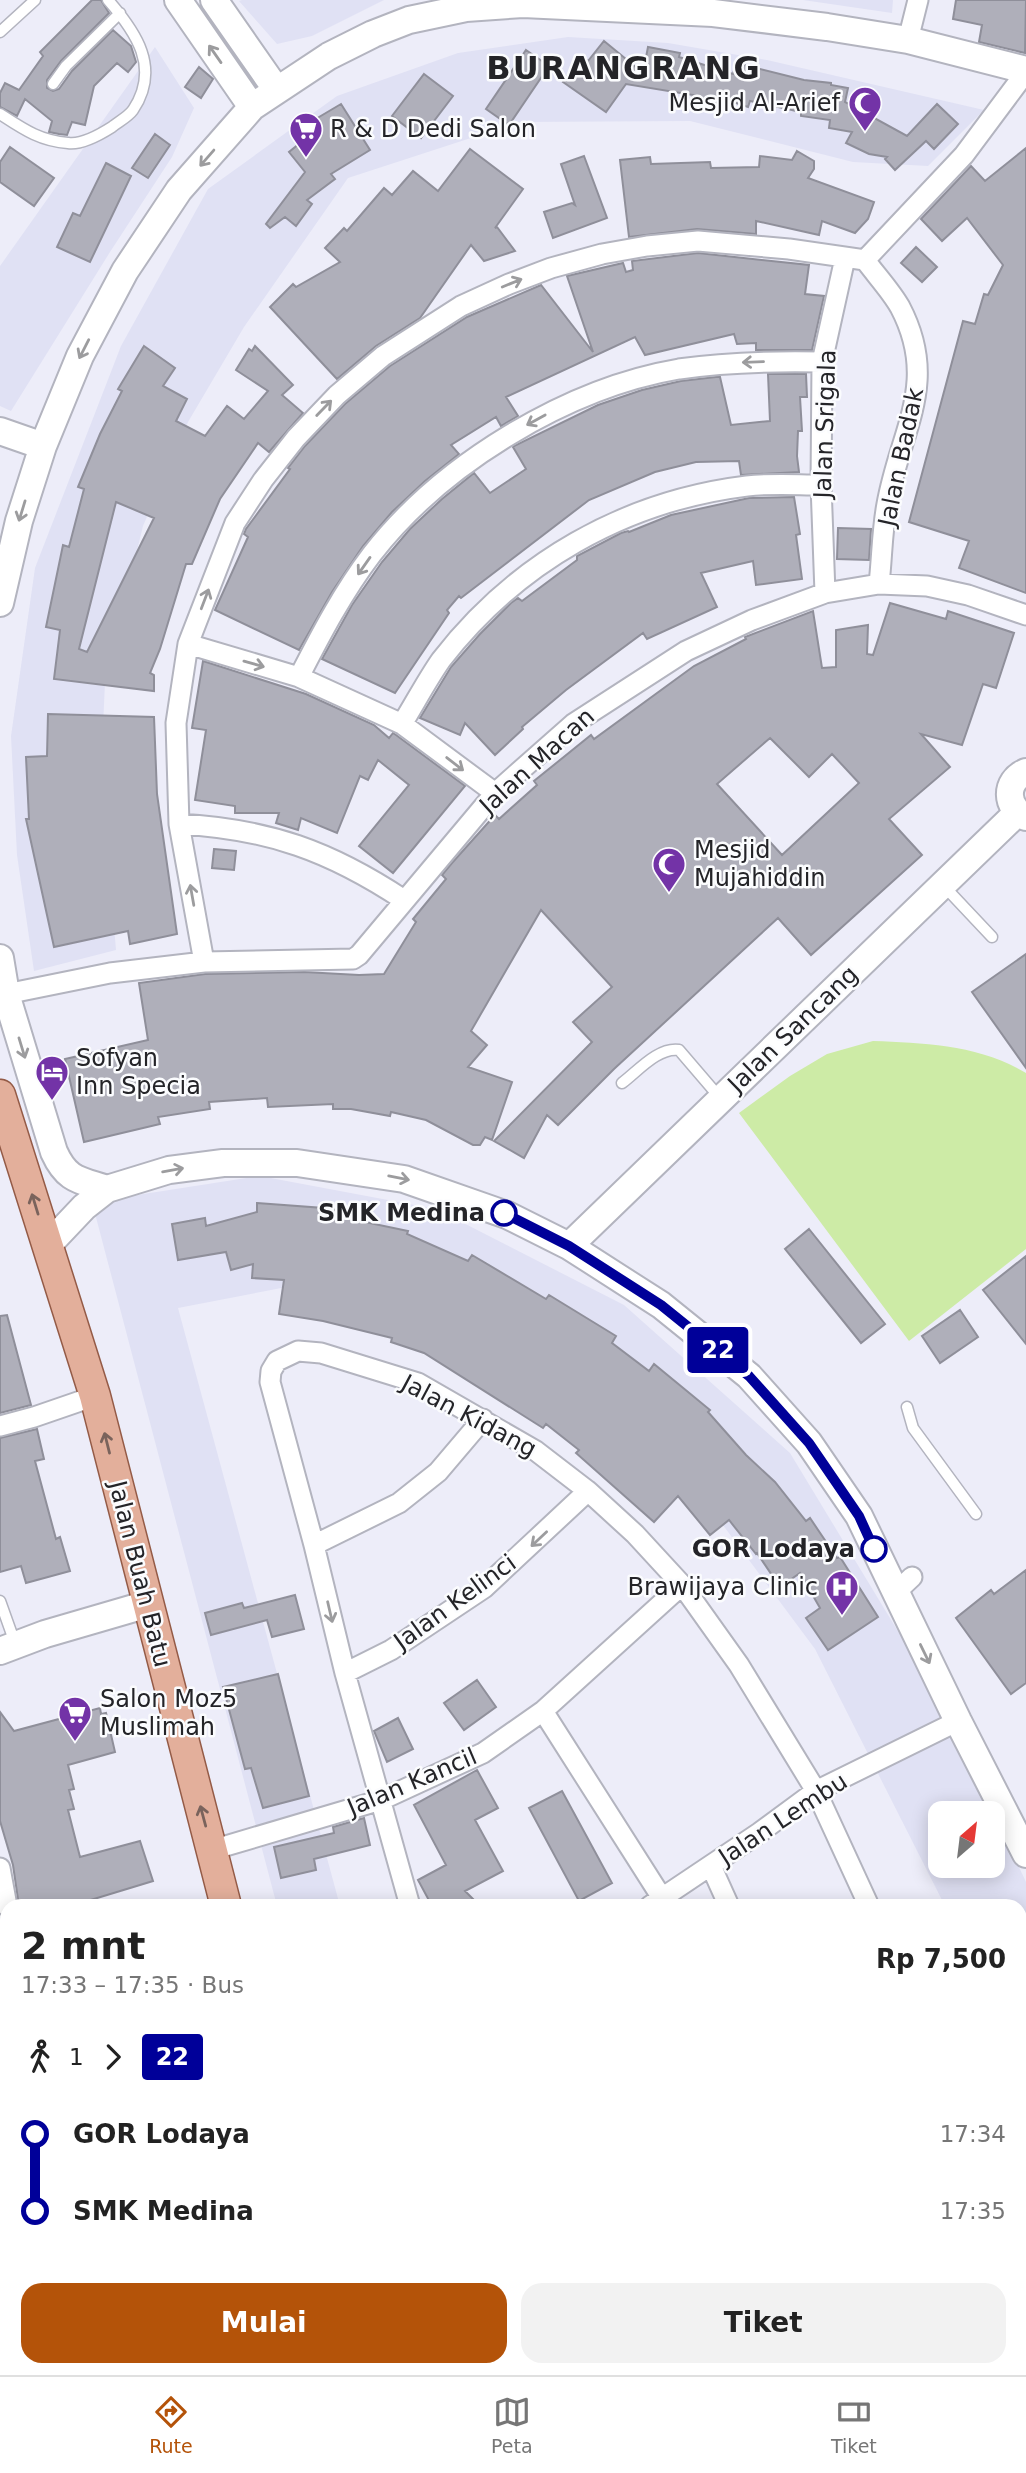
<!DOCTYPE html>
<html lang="id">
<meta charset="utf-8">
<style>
body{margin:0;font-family:"DejaVu Sans",sans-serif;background:#f2f2f2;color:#222;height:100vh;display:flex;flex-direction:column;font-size:26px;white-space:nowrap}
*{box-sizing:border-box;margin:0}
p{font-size:23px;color:#767676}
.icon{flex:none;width:38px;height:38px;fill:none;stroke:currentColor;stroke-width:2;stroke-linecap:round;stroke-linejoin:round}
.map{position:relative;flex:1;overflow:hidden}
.details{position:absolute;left:0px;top:1899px;width:1027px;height:478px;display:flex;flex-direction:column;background:#fff;border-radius:21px 21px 0 0;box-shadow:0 4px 18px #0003}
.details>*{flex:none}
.badge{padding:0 14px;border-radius:5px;font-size:24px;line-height:46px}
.needle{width:46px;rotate:28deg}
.tools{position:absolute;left:928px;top:1801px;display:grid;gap:14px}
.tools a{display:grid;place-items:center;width:77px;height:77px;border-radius:14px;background:#fff;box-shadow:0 4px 18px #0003;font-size:35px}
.map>.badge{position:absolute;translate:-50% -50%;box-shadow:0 0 0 4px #fff}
.legs{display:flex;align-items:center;gap:10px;height:77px;padding:0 21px;font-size:23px}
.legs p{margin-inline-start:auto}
.headline{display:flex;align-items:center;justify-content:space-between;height:119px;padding:0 21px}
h1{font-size:38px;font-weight:800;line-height:52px}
.button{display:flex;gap:14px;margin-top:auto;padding:14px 21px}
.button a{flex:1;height:80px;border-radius:21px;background:#b45309;color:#fff;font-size:28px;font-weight:800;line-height:80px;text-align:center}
.button a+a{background:#f2f2f2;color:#222}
ul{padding:0 21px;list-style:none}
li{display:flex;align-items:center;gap:24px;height:77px;font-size:26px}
li i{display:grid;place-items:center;width:10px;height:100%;margin:0 9px;background:currentColor}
li i::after{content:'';width:18px;height:18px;margin:-9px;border:5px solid;border-radius:50%;background:#fff}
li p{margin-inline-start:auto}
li:first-child i{background:linear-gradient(#0000 50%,currentColor 0)}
li:last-child i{background:linear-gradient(currentColor 50%,#0000 0)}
.dock{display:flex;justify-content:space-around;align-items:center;height:98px;border-top:2px solid #e0e0e0;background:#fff;font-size:19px;color:#767676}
.dock a{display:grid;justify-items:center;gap:4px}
.dock .current{color:#b45309}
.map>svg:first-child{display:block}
</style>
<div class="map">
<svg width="1026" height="2375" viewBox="0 0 1026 2375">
<rect width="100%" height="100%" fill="#ededf9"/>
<path fill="#e0e1f4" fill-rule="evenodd" d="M242,0H384L312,36L277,44L239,1Z
M803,0H893L892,13Z
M568,37L668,43L767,60L984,110L928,166L853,162L690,121L520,122L348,178L244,327L188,422L143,526L105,682L101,772L116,950L34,971L17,855L11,736L35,568L121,346L208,189L337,96L458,53Z
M155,47L194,108L172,157L110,252L11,411L0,406V266Z
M260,1176L436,1209L624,1305L790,1453L942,1704L1026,1882V2084L1020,2071V1906H945L815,1649L682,1470L302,1284L178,1308L340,1906H277L92,1202ZM940,1813H992V1866H940Z
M1026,2340V2375H906L925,2370H1020V2342Z
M219,2370H308L309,2375H221Z
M398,2370H466L467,2375H400Z"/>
<path fill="#cdeba6" d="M873,1041C925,1043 980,1045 1026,1073V1249L909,1341L739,1113L790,1076L827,1054Z"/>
<path fill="#afafba" stroke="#8f8f9a" stroke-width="2" fill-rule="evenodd" d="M92,0H101L109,13L61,61L47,80V88L53,91L59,89L72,71L113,30L131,46L136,62L128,72L117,63L94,86L85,125L72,122L67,135L59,134L49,132L52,121L25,99L17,116L0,107V93L5,83L19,90L43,56L40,52Z
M956,0H1026L1025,53L979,42L982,25L953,19Z
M604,41L643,73L648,47L680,53L679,57L733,74L736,63L804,80L831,83V85L848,88L845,102L907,136L937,104L958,124L934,149L926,141L895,170L885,159L887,157L869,154L846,143L852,132L829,128L830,120L801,116V112L750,101L748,107L718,97L716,105L692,98L693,95L626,84L606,112L563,82L581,56L588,61Z
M526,50L549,66L509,125L486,109Z
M199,67L213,79L201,98L185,87Z
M424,74L453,96L421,138L392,116Z
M341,104L370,150L331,174L335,179L307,200L312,204L296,226L285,217L270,228L266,224L305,172L289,152L315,131L309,123Z
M155,134L170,145L148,178L132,168Z
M10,147L54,178L34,206L0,182V162Z
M1026,148V593L959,568L969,541L909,522L963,321L975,324L984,294L988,295L1003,265L967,218L942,241L921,219L971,166L985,181Z
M470,149L523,189L495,228L497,227L515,251L484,261L471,245L420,318L376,346L337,379L270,307L293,284L296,287L340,262L325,248L344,228L347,231L384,188L392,195L413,171L438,191Z
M797,151L814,161V169L808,178L874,202L868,219L855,233L822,221L819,235L756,221V234L697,229L629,237L620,160L650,157L651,164L710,162L711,168L759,167L760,156L792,160Z
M584,156L607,218L553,238L544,212L572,203L575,205L561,164Z
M106,163L131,176L90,262L57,247L73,213L80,216Z
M916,247L937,267L922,282L901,263Z
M698,253L809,265L805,294L824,296L812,350H756V343L737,344L734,334L645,355L635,337L506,397L518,416L501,426L496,417L451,445L459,454L425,481L392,512L363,546L332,592L299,650L215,610L248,537L244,534L246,529L290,469L288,468L305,446L345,404L390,366L467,317L541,285L593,352L567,276L623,263L626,272L633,270L632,261Z
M144,346L175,368L163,386L187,399L176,421L205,436L227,406L244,419L268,391L236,370L249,349L252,351L255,346L293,385L282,395L303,413L269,452L258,443L220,499L192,564H186L160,649L150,673L154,675V691L54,679L60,630L46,627L63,545L69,547L84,489L78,487L100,434L122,391L118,389ZM116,502L154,518L87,652L79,649Z
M768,374H806L807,397H800L802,431H798L797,456L799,472L741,475L739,461L696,462L655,472L589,500L461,598L459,596L447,610L449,613L395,693L322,659L352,605L382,562L410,529L442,499L474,473L490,493L526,469L513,447L516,445L598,405L642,390L681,381L716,377H720L731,425L770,421Z
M794,497L800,534L796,535L802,579L756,585L753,561L701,573L717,607L647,639L643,633L566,690L522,727L523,729L495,755L465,723L460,735L420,718L451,667L480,634L511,603L518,598L522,601L577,560V556L621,533L628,531L629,532L671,515L749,498Z
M838,528L871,529L869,560L837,559Z
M890,603L946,619L948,611L1014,633L996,688L983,684L962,745L921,734L950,767L889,819L922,855L811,955L778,918L614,1069L558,1125L547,1115L524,1158L494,1141L592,1042L573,1022L612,987L541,910L471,1031L487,1045L468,1067L512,1082L492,1140L485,1137L480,1145H473L426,1120L391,1112L390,1116L351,1109H333V1104L268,1107L267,1098L209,1102L210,1109L158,1117L160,1124L84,1142L65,1059L148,1040L139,983L205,974L304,972L359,975L384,974L416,922L413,919L446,879L442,875L452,863L495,815L499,819L537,785L534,781L591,735L594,739L694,666L746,639L745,637L813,611L822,668L836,667V630L868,625L867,654L873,655ZM770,738L809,777L832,754L859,783L782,855L717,784Z
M203,661L306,694L374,725L389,738L393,733L396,735L465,786L393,873L359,846L409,785L378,760L368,780L360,776L337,833L301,818L298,830L276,823L279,813H235V806L195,800L206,730L192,728Z
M48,714L154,717L157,794L177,934L130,944L128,931L54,947L26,819H29L26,757L47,756Z
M214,849L236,851L234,870L212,868Z
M1026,954V1068L972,992Z
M257,1203L337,1209L336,1216L408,1231L407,1234L468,1261L472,1255L546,1299L549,1295L616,1336L612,1343L649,1371L654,1364L710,1410L708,1412L746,1455L775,1482L806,1521L810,1518L837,1558L840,1557L878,1617L828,1650L806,1618L820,1608L800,1573L780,1587L757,1553L756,1554L729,1520L710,1535L678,1496L654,1522L576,1453L579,1450L546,1424L543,1428L424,1353L391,1342L392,1338L323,1321L279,1314L284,1280L252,1278L253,1264L231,1270L226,1252L178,1260L172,1224L205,1218L206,1226L257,1212Z
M809,1229L885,1324L861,1343L785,1249Z
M1026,1256V1344L983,1290Z
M960,1310L978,1337L940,1363L922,1336Z
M7,1315L31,1405L0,1413V1316Z
M37,1429L44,1459L35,1461L56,1539L60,1537L70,1571L26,1583L21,1566L0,1572V1438Z
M1026,1570V1683L1011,1694L956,1618L991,1590L994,1594Z
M295,1595L304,1629L272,1637L267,1620L211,1635L205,1613L242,1603L244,1608Z
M278,1674L309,1796L263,1808L251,1768L245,1769L223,1687Z
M477,1680L496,1707L464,1730L444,1703Z
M100,1708L101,1714L106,1713L115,1752L68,1765L74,1789L69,1790L74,1809L68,1810L80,1857L140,1841L153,1881L71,1906H19L13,1865L0,1821V1712L14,1731Z
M398,1718L413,1749L387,1762L374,1731Z
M477,1770L498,1808L475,1820L503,1871L465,1891L480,1906H432L418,1880L446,1865L414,1805Z
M562,1791L612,1883L579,1901L529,1808Z
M364,1818L370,1845L314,1859L316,1870L281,1878L274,1847L334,1833L333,1827Z"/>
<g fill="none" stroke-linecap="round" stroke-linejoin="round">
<defs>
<path id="lane" d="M0,32L35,0
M53,84L66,66L120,13
M0,114C23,129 40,141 68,143C81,145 101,134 112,127C118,122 128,117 133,110C161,68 136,32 108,0
M943,885L992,937
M622,1083C638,1071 658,1047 679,1050L721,1099
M907,1407L913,1428L976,1514
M0,1601L15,1643"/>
<path id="street" d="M908,40L918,0
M865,260C876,275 891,291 900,307C940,383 900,430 887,504C882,530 882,558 879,584
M865,260L964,155L1026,72
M825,593L821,485L822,362L845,258
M188,644L299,677L402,724L495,793
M299,677C321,634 343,592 372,554C442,464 567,388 679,369C727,362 774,361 822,362
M402,724C415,703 427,680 441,660C516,563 624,501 747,486C771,483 797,485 821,485
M179,824C269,829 330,851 404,900
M204,962L179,824L176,723L188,644L235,523L263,480L296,438L337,395L383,356L461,306L509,284L551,268L602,254L647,246L698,241L789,249L865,260
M0,993L6,994L110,973L204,962L353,959L359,955L495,793L573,724L686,651L752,620L825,593L879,584L927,586L968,595L1026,615
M0,1426L34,1417L95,1396
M314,1545L399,1503L438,1472L483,1419
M895,1593L912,1577
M345,1673L391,1650L484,1588L588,1491
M543,1711L662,1898
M212,1850L381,1800L483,1753L543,1711L682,1585
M711,1866L729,1906
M0,1868L7,1906
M410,1906L345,1673L314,1545L270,1382L271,1371L277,1361L298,1351L321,1353L418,1383L536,1451L588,1491L635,1534L682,1585L739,1665L816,1791L869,1906
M650,1906L759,1833L816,1791L958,1721
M0,1985L7,1962
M0,2092H7
M1020,2322L1026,2320
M146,2370L148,2375
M768,2370L769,2375
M0,2371L2,2375
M846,2375L864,2370"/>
<path id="secondary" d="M178,0L252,107
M214,0L276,89
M0,431L43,446
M0,603L19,521L43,446L80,356L125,271L179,190L252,107L329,56L373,34L409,20L466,8L523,4L713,13L827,27L908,40L1026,70
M1026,772C1004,781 1005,808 1026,817
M0,958L6,994L54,1152C67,1181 80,1180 107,1189
M48,1245L84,1207L107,1189L169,1170L223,1163H297L404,1179L507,1215L569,1246L661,1305L749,1376L809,1443L859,1516L958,1721L1026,1854
M569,1246L1018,812
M0,1651L45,1634L148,1604"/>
<path id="primary" d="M0,1095L95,1396L226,1906
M348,2370L350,2375"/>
</defs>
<use href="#lane" stroke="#b3b4bf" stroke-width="13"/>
<use href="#street" stroke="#b3b4bf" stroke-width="23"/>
<use href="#secondary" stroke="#b3b4bf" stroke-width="30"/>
<use href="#primary" stroke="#945b47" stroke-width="33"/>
<use href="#lane" stroke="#fff" stroke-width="10"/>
<use href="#street" stroke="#fff" stroke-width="19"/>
<use href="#secondary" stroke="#fff" stroke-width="26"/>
<use href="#primary" stroke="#e3af9b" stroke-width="30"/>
</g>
<defs><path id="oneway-shaft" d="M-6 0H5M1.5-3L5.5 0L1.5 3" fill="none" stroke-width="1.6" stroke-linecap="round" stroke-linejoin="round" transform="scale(1.75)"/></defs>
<g stroke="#9c9c9e">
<use href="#oneway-shaft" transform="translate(215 54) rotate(-125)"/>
<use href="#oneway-shaft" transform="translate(207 158) rotate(131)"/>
<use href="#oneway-shaft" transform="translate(512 283) rotate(-22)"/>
<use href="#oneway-shaft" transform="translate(84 349) rotate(117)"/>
<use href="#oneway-shaft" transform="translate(753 362) rotate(178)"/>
<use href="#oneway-shaft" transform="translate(324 408) rotate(-46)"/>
<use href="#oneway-shaft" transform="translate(536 420) rotate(151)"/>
<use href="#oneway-shaft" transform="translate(22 511) rotate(107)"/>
<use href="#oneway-shaft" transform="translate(364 566) rotate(125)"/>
<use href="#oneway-shaft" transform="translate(205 599) rotate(-69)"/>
<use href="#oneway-shaft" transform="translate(254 664) rotate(16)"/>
<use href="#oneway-shaft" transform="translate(455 764) rotate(38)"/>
<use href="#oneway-shaft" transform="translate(192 895) rotate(-100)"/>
<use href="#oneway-shaft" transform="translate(22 1048) rotate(73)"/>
<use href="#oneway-shaft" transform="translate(173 1170) rotate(-10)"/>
<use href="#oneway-shaft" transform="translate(399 1178) rotate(11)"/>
<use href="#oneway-shaft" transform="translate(539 1539) rotate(137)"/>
<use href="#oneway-shaft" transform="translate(330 1612) rotate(77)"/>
<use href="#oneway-shaft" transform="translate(925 1654) rotate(64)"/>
</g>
<g stroke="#7a635c">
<use href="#oneway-shaft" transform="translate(35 1204) rotate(-107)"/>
<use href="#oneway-shaft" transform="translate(107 1443) rotate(-104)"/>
<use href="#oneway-shaft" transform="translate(203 1816) rotate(-105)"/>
</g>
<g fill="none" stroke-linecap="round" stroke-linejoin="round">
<defs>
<path id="line-1" d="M504,1213L569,1246L661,1305L749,1376L809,1443L859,1516L874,1549"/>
</defs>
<use href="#line-1" stroke="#fff" stroke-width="16"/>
<use href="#line-1" stroke="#009" stroke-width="10"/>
</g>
<defs>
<symbol id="mosque-pin" viewBox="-11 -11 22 30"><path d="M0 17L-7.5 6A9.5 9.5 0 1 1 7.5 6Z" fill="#7333a7" stroke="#fbfcfe"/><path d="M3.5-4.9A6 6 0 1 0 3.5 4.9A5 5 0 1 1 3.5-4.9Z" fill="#fff"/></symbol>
<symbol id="supermarket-pin" viewBox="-11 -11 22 30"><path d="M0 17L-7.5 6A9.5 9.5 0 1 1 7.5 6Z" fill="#7333a7" stroke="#fbfcfe"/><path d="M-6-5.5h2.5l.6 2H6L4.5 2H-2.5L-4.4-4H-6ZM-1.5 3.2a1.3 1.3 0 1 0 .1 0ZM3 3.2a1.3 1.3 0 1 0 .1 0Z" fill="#fff"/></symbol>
<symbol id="hotel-pin" viewBox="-11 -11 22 30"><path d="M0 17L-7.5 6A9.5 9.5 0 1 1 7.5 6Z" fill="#7333a7" stroke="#fbfcfe"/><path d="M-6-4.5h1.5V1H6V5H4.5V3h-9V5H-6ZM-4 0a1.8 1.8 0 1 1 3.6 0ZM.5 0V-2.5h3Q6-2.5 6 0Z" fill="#fff"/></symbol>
<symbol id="hospital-pin" viewBox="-11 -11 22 30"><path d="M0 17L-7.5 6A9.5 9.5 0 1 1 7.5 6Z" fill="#7333a7" stroke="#fbfcfe"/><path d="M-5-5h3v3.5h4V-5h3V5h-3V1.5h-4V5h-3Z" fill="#fff"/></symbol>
</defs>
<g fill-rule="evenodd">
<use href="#mosque-pin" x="846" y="84" width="38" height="52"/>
<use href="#supermarket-pin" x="287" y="110" width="38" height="52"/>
<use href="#mosque-pin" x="650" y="845" width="38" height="52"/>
<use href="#hotel-pin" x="33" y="1053" width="38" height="52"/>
<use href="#hospital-pin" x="823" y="1568" width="38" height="52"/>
<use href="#supermarket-pin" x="56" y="1694" width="38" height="52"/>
</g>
<g fill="#fff" stroke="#009" stroke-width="3.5">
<circle cx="504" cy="1213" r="12"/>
<circle cx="874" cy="1549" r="12"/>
</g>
<g text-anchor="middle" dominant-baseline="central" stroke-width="5" stroke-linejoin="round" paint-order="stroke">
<g font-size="24" fill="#242428" stroke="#fbfcfe" text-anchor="start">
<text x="840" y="103" text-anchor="end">Mesjid Al-Arief</text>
<text x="330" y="129">R &amp; D Dedi Salon</text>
<text x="694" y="850">Mesjid<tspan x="694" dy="28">Mujahiddin</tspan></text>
<text x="76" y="1058">Sofyan<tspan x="76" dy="28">Inn Specia</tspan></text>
<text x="818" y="1587" text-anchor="end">Brawijaya Clinic</text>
<text x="100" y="1699">Salon Moz5<tspan x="100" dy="28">Muslimah</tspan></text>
</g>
<g font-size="24" fill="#242428" stroke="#fbfcfe">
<text transform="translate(825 424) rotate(-88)">Jalan Srigala</text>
<text transform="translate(901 457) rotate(-78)">Jalan Badak</text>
<text transform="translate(537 761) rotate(-42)">Jalan Macan</text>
<text transform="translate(793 1029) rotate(-44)">Jalan Sancang</text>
<text transform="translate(469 1416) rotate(28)">Jalan Kidang</text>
<text transform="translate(140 1574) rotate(76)">Jalan Buah Batu</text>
<text transform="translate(455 1602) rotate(-36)">Jalan Kelinci</text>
<text transform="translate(412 1782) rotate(-23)">Jalan Kancil</text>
<text transform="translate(783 1819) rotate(-33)">Jalan Lembu</text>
</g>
<g font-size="24" font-weight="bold" fill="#242428" stroke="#fbfcfe" text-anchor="end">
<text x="485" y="1213">SMK Medina</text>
<text x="855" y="1549">GOR Lodaya</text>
</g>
<g font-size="32" font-weight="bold" letter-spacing="2" fill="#242428" stroke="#fbfcfe">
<text x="624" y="68">BURANGRANG</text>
</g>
</g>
</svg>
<div class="tools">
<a><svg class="needle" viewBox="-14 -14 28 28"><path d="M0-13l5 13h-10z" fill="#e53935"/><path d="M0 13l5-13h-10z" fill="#767676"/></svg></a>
</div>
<b class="badge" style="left:718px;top:1350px;background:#009;color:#fff">22</b>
<section class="details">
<div class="headline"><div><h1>2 mnt</h1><p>17:33 – 17:35 · Bus</p></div><b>Rp 7,500</b></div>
<div class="legs"><svg class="icon" aria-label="walk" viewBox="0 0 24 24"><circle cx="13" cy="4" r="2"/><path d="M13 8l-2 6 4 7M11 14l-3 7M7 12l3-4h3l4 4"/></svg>1<svg class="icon" aria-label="forward" viewBox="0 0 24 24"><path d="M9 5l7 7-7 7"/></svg><b class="badge" style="background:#009;color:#fff">22</b></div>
<ul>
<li><i style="color:#009"></i><b>GOR Lodaya</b><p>17:34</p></li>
<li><i style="color:#009"></i><b>SMK Medina</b><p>17:35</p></li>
</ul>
<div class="button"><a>Mulai</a><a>Tiket</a></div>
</section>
</div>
<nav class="dock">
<a class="current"><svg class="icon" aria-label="directions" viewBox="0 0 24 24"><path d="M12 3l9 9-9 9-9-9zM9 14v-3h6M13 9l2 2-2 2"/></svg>Rute</a>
<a><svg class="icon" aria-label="map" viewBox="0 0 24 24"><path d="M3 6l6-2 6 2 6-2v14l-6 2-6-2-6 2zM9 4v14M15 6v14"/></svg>Peta</a>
<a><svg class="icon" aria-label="tickets" viewBox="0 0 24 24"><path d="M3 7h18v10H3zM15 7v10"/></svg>Tiket</a>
</nav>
